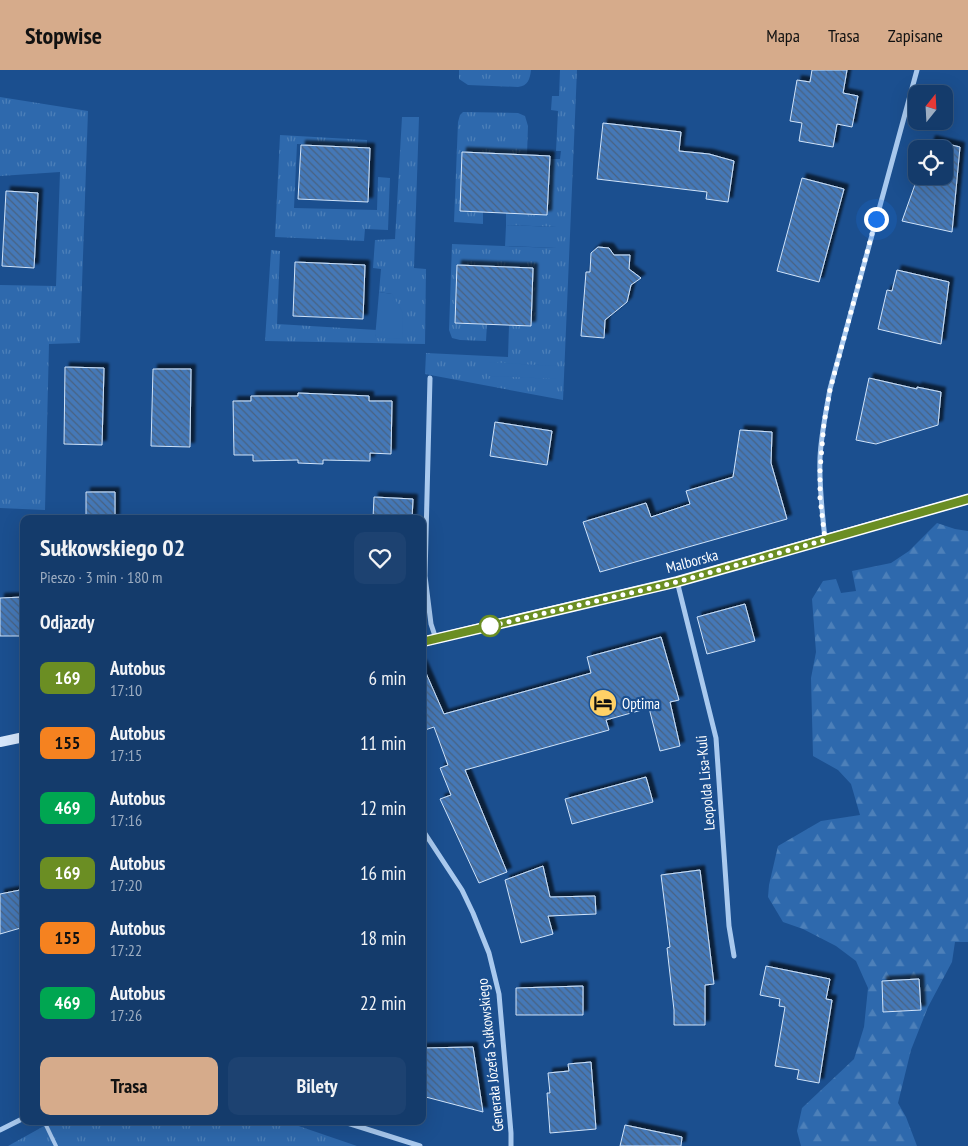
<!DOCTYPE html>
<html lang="pl">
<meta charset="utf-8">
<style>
body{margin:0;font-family:"PT Sans Narrow",sans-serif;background:#1d4271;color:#f1f3f6;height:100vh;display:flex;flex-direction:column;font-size:19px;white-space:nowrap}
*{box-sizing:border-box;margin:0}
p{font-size:16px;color:#9dadc1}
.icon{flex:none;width:28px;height:28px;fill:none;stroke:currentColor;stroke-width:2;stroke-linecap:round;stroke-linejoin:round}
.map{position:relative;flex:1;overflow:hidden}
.side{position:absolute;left:20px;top:445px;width:406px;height:610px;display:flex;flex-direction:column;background:#143b6b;border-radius:10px;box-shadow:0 5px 20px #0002,0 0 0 1px #33557e}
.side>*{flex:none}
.badge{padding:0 10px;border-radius:8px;font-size:18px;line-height:32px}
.needle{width:32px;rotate:18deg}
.fabs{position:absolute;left:908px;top:15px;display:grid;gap:10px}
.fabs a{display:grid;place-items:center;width:45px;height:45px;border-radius:10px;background:#143b6b;box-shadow:0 5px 20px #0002,0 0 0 1px #33557e;font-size:25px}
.you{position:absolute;width:25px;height:25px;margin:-12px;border:4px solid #fff;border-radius:50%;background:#1a73e8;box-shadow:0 0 0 8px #1a73e833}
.map>.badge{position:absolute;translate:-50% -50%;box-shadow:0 0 0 2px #fff}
h2{padding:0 20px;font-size:19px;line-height:45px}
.round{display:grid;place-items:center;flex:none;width:52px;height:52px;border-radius:10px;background:#1d4271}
.head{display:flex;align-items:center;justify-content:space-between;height:85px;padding:0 20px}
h1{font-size:24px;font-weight:600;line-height:38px}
.cta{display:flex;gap:10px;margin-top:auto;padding:10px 20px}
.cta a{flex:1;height:58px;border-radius:10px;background:#d6ab8b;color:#111;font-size:20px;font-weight:600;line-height:58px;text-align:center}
.cta a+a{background:#1d4271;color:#f1f3f6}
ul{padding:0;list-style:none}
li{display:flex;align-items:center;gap:15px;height:65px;padding:0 20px}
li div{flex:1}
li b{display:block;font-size:19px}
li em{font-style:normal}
li .badge{min-width:55px;font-weight:700;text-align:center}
header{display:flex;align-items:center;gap:30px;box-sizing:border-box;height:70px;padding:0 25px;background:#d6ab8b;color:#111}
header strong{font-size:24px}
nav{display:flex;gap:28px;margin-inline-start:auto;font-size:18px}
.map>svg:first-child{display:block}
</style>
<header>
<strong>Stopwise</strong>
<nav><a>Mapa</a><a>Trasa</a><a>Zapisane</a></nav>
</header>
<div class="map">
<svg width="968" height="1076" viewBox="0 0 968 1076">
<defs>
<pattern id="grass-tufts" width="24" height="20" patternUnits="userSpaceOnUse" patternTransform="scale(1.25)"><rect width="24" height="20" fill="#2e69ad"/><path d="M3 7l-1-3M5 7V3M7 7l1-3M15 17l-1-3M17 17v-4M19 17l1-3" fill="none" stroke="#4d80b9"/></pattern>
<pattern id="forest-firs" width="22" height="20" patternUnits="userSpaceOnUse" patternTransform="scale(1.25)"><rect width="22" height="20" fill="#2e69ad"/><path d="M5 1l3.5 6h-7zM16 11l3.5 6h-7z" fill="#4d80b9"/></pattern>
<pattern id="building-back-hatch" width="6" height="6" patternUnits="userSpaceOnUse" patternTransform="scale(1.25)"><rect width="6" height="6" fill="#4478b7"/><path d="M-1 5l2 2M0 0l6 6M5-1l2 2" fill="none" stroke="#486282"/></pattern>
<filter id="shadow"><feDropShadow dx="4.5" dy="-4.5" stdDeviation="1" flood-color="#0009"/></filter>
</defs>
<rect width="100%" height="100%" fill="#1b4f8f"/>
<path fill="url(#grass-tufts)" d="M459,0H531C530,9 528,16 518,17L468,15L459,9Z
M560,0H577L563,330L425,304L426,283L508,287L509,255L531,256L533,198L458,195L455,253L487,254L486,271L460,270L452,268L449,260L452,174L556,178V157L506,155V143L547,145L550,89H560L561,81H556L558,41L551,40L552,26H559Z
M0,27L88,41L80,273L49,274L45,440L0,438V215L56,216L60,102L0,106Z
M463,42L518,43L525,46L528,56L527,85L462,82L460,141L483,142V154L454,152L458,52L460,45Z
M402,47H419L414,198L426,199L425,274L265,271L271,180L280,181L277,254L377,260L375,268L392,224L379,222L381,199L373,198L375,170L395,169Z
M280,65L367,70V77L297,74L294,138L377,140L378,107L390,108L388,160L365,159L364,171L275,167Z
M53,1051H284L357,1076H8Z"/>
<path fill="url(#forest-firs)" d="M937,453L955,459L968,461V872H955L952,892L928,937L911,980L898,1033L906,1047L917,1076H801L797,1061L802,1038L854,989L864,957L868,918L856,891L836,876L803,859L783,852L768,827L769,815L778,776L821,751L860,745L851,714L838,700L813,686L811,608L816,582L812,529L823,511L836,509L841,523L856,521L852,501L891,493L909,481Z"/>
<path fill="#2e69ad" d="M506,155L556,157V178L505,176Z
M379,222L392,224L403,243L402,269L375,268Z
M489,292L556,296V309L489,306Z"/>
<path fill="url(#building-back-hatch)" stroke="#cfe3fa" filter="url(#shadow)" d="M812,0H847L843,23L858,26L852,57L837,54L833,77L799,71L802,53L790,51L797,10L810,12Z
M603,53L681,62L679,81L709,84L734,91L728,132L706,129L707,122L597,109Z
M931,70L960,77L952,162L902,151L918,106H944V79H928Z
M301,75L370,78L368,132L298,129Z
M462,82L550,86L547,145L460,141Z
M802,108L844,119L819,212L777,201Z
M6,121L38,123L34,198L2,196Z
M598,177L609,178L614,185H630L629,199L641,208L631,215L627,232L605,250L604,268L581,266L586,202H590L591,183Z
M295,192L365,195L363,249L293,246Z
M457,195L533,198L531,256L455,253Z
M897,200L949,212L941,274L878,259L887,220L892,221Z
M65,297L104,298L102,375L64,374Z
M153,299H191L190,377L151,376Z
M869,308L917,319V317L941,322L938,355L876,374L856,370Z
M298,323L369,326V331H392L391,384L370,383V391L323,390V394L298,393V390L253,391V385H234L233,331H251V326H298Z
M495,352L552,361L547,395L490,386Z
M740,360L772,362L771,393L787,449L600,502L583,452L646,433L651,447L690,434L686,421L733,407Z
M86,422H115V449H86Z
M374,427L413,429L412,449H373Z
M24,527V566H0V528Z
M745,534L755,571L707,584L697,547Z
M661,567L679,630L670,632L680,676L660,681L649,638L606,650L609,660L465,700L507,802L479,813L440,729L451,725L440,698L448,695L434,657L422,661V594L444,644L591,603L587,587Z
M646,707L653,732L572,754L565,729Z
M543,796L550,827L595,826L596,844L548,846L553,864L521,873L505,810Z
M700,800L714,914L705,915V955H674V940L667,878L670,877L661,805Z
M20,820L24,836V857L0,864V824Z
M766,896L830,909L826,929L832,930L819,1013L797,1009L799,1000L775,996L785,937L779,936L780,929L760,925Z
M919,909L921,940L883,942L882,911Z
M583,916V945H516V918Z
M473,977L483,1042L422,1026V978Z
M591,992L596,1059L550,1063L547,1023H550L548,1003L569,1001L568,994Z
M625,1055L682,1067L681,1076H620Z"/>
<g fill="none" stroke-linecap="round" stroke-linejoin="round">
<path stroke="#a9c9ee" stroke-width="4" d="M44,1051L56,1076"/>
<path stroke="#a9c9ee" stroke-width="5" d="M430,308L425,506L431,554L436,569
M825,469C822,442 819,415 820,388C821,365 826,342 830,319L917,0
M677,511L716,668L729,856L734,886
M422,759L462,820L473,843L489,883L499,924L511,1063V1076
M341,1051L420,1076
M0,1060L24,1048"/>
<path stroke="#d6e6fa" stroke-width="10" d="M422,572L677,511L968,429
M0,672L24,667"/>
</g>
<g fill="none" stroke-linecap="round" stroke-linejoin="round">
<defs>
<path id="line" d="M422,572L677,512L968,429"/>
</defs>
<use href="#line" stroke="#fff" stroke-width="11"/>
<use href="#line" stroke="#6b8e23" stroke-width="8"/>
<path stroke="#fff" stroke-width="5" stroke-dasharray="0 9" d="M490,556L482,558L677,512L825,470L820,428V400L824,353L830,320L876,149"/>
</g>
<defs>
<symbol id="hotel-disc" viewBox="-11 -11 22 22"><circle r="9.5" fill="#ffd166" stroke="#1b4f8f"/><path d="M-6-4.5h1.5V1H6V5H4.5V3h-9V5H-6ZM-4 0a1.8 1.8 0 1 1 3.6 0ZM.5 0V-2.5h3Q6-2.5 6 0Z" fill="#111"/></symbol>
</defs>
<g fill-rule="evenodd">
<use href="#hotel-disc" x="587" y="617" width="32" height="32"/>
</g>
<circle fill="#fff" stroke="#6b8e23" stroke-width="2.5" cx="490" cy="556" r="10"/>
<g text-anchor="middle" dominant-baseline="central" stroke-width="4.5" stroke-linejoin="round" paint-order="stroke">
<g font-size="15" fill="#fff" stroke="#1b4f8f">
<text transform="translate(692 491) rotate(-15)">Malborska</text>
<text transform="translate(705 713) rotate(-95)">Leopolda Lisa-Kuli</text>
<text transform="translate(490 985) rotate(-96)">Generała Józefa Sułkowskiego</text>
</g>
<g font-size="15" fill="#fff" stroke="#1b4f8f" text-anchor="start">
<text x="622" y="633">Optima</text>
</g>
</g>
</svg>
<div class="fabs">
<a><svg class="needle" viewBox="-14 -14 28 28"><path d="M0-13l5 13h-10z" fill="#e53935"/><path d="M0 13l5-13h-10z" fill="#9dadc1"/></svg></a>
<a><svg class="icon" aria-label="locate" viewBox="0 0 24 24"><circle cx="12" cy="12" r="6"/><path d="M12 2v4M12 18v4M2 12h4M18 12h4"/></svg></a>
</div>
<div class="you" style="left:876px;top:149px"></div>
<section class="side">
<div class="head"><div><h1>Sułkowskiego 02</h1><p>Pieszo · 3 min · 180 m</p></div><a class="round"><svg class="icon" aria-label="heart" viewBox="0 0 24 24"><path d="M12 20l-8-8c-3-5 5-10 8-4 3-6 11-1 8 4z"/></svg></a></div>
<h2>Odjazdy</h2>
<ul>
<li><span class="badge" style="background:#6b8e23;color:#fff">169</span><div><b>Autobus</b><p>17:10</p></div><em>6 min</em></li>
<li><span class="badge" style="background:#f58220;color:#111">155</span><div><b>Autobus</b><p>17:15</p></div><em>11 min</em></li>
<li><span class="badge" style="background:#00a651;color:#fff">469</span><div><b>Autobus</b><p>17:16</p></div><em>12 min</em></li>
<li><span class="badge" style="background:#6b8e23;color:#fff">169</span><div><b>Autobus</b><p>17:20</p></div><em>16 min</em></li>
<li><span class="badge" style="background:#f58220;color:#111">155</span><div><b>Autobus</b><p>17:22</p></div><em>18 min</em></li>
<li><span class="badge" style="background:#00a651;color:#fff">469</span><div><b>Autobus</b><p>17:26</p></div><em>22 min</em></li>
</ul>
<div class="cta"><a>Trasa</a><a>Bilety</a></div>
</section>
</div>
